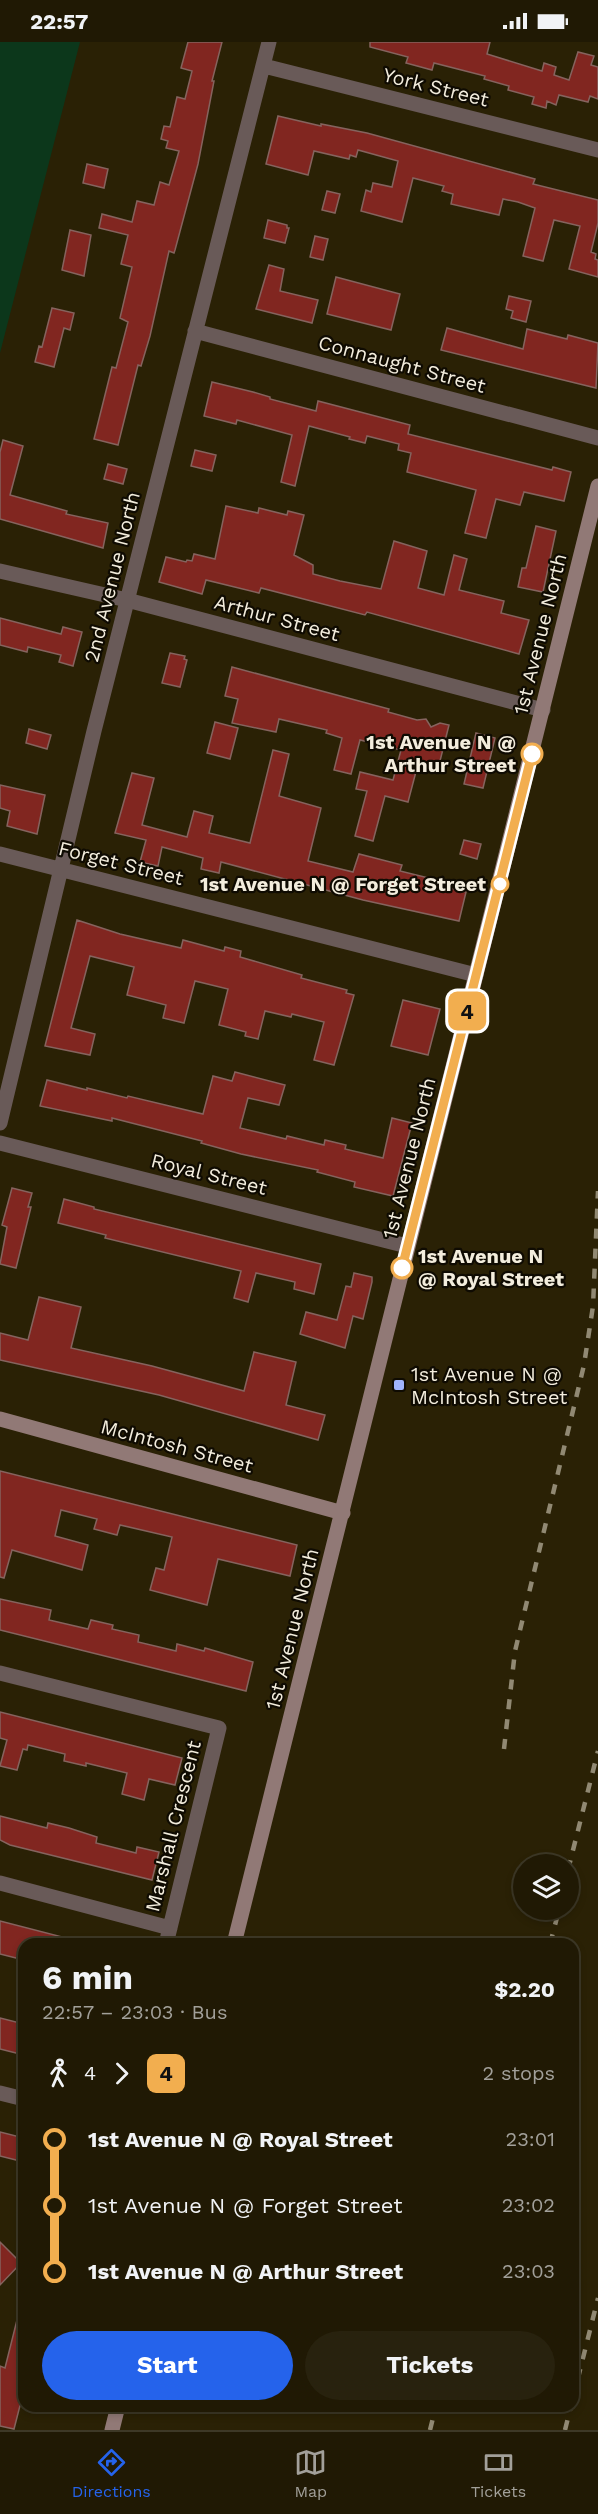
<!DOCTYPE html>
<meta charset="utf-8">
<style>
body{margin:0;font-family:"Work Sans",sans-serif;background:#28220e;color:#f1f3f6;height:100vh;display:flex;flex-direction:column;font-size:22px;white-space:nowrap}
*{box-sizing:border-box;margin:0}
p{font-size:20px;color:#a2a09a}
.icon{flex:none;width:33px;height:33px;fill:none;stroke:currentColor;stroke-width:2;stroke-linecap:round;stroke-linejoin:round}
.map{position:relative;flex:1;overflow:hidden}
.side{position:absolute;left:18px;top:1896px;width:561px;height:474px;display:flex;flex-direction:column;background:#201904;border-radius:18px;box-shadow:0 3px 9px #0003,0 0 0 2px #3d3826}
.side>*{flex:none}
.badge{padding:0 12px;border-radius:9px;font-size:21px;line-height:39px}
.fabs{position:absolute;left:513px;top:1812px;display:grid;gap:12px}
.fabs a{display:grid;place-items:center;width:66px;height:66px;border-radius:50%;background:#201904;box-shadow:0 3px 9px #0003,0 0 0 2px #3d3826;font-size:30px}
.map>.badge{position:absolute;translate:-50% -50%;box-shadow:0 0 0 3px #fff}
.legs{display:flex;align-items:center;gap:9px;height:66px;padding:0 24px;font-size:20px}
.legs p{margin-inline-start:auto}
.summary{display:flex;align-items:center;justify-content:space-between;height:102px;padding:0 24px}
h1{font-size:33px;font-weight:700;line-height:45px}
.button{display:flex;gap:12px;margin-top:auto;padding:12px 24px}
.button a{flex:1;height:69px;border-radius:36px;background:#2563eb;color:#fff;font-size:24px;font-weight:700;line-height:69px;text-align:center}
.button a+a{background:#28220e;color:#f1f3f6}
ul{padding:0 24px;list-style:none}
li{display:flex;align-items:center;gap:21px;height:66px;font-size:22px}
li i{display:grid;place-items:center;width:9px;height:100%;margin:0 8px;background:currentColor}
li i::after{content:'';width:15px;height:15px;margin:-8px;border:4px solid;border-radius:50%;background:#201904}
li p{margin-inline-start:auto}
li:first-child i{background:linear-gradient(#0000 50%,currentColor 0)}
li:last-child i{background:linear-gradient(currentColor 50%,#0000 0)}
.status{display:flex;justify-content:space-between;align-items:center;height:42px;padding:0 30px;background:#201904;direction:ltr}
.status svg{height:16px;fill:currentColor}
.tab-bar{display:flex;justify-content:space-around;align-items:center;height:84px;border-top:2px solid #3d3826;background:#201904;font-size:16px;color:#a2a09a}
.tab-bar a{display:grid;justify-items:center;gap:3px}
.tab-bar .current{color:#2563eb}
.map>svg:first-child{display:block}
</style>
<div class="status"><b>22:57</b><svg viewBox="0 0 49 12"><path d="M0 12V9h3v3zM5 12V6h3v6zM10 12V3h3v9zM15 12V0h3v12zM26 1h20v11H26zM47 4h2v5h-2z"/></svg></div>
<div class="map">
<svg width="598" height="2388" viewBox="0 0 598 2388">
<rect width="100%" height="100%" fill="#2a2105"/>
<path fill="#0c371b" d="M0,0H80L0,311Z"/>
<path fill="#812620" stroke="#85635e" stroke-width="1.5" d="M188,0H222L212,39H214L198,122L175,208L174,211L169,209L150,294L141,324L138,323L118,403L94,397L112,325L116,326L128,280L120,276L132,225L121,222L128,193L99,186L102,172L132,180L137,159L154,163L160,140L169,143L179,109L166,106L168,99L161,97L164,84L170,85L177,55L185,57L192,29L181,26Z
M370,0H490L487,12L542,29L544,21L556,25L554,33L569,38L578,10L594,14L591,23L598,25V57L590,54L588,60L559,53L556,63L547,59L546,66L532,62L534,55L508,48L509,44L484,37L485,34L434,21L432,28L406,21L408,15L370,5Z
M278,74L321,84V82L367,91L535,137L533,142L598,158V181L591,210L596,212L595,217L598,218V235L569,227L580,184L554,178L543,219L523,214L535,166L518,160L503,157L499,173L451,162L453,152L442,149L444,144L413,136L402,180L361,169L366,148L371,150L373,141L392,145L398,119L358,108L356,115L350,113L349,117L314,109L308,133L266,122Z
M87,122L108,127L104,146L83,141Z
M327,149L340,152L335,171L322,168Z
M268,178L287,183V186H289L285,201L264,196Z
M70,188L91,193L84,234L62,228Z
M315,194L328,197L323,218L310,215Z
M269,223L284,227L280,249L318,258L312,281L256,267Z
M336,235L400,252L391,288L327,272Z
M509,254L531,259L526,280L511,276L513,269L506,267Z
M52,266L74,271L70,288L64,286L54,325L35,320L39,304L42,305Z
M447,286L523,307L527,287L567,297L568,293L598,301L596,346L441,308Z
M212,340L253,350L270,355V357L316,369L318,359L410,383L408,392L552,428L553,425L571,430L564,459L524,450L520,463L496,457L486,496L465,491L476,448L407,430L411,411L398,408L399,402L367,394L365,401L349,397L350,395L309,384L295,444L281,440L292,393L237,378L236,382L204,374Z
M3,398L23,404L10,453L67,469L66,472L108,481L103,506L0,477V410Z
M195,408L216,413L212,429L191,424Z
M108,422L127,427L123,442L104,437Z
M226,464L258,471L259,466L287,473L288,469L304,473L294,513L313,523V532L340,539L381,547L394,499L427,509L418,546L444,553L454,513L467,517L459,548L504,559L501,571L529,578L519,612L367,570L365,573L261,546L259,551L206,538L202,552L159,540L166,515L186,520L187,518L192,519L194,512L215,517Z
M536,484L556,489L543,550L518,545L522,526H526Z
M0,576L61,592L63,585L82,590L73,624L59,620L61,613L28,605L27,610L0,603Z
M170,611L185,614L184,617L187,618L180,645L162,641Z
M232,625L389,667L388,670L417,678L426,677L431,685L440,681L449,683L438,727L418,722L408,760L385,754L373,799L355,794L367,749L356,747L360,730L393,738L401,708L360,698L351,732L334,728L342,696L326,691L327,688L279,677L276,690L232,681L238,657L225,654Z
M215,680L238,686L230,717L207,711Z
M29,687L51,693L47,707L26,701Z
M476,691L495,696L483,746L464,742Z
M273,708L289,712L279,754L321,766L308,819L353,830L359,812L402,823L400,829L441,839L440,844L466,850L459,879L363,858L221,820L219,831L201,827L203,816L162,805L158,824L140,820L146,798L115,791L132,731L154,736L142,783L187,795L194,769L213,774L209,791L250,801Z
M0,743L45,753L37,792L7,784L10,769L0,766Z
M464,798L481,802L477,817L460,812Z
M77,878L120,892L181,906L183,898L224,909L225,905L241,909L240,915L302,933L301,936L347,948L346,951L354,953L334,1023L314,1018L324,980L292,972L291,975L265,969L258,997L245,994L246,990L219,983L228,947L195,939L184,981L163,976L166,963L127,953L134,925L90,914L71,986L95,992L90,1013L45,1004Z
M403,958L440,967L428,1013L391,1004Z
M235,1030L285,1043L279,1063L248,1056L240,1086L286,1097L287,1094L324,1103L325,1098L346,1103L345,1107L383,1116L392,1076L412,1081L393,1154L354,1145L355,1140L317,1130L318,1128L241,1112L201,1101L202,1099L112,1076V1079L40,1064L47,1038L87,1048V1046L127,1056L128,1054L203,1072L213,1034L232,1039Z
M12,1146L32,1151L28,1165H31L16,1226L0,1222L7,1185L2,1183Z
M64,1157L94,1165V1167L321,1222L314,1252L294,1247L295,1240L256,1231L248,1260L234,1256L241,1229L105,1196L106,1193L58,1181Z
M354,1231L372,1235V1240L363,1277L353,1274L345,1306L300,1292L306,1270L337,1278L346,1244L351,1245Z
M39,1255L81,1265L71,1306L152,1324L244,1349L254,1310L296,1320L286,1363L325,1373L318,1398L159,1353L0,1318V1291L28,1298Z
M0,1429L297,1503L290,1534L218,1517L207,1563L150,1548L156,1526L164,1528L172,1495L120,1483L117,1493L94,1487L97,1477L61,1468L55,1494L88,1503L82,1528L12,1508L4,1536L0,1535Z
M0,1557L51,1568L49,1578L88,1587L91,1578L113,1583L112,1587L139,1593L138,1600L176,1609L177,1602L204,1609L205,1606L253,1620L246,1649L0,1588Z
M0,1670L182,1716L175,1743L149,1737L144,1758L122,1752L127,1731L86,1721V1724L64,1719L65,1712L28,1703L27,1708L23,1707L17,1728L0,1724L7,1698L0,1696Z
M0,1774L47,1786L48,1781L69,1786L97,1795L96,1801L136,1811L137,1805L159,1810L152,1838L10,1803L0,1798Z
M0,1879L70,1897V1902H24V1918L0,1912Z
M0,1976L24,1982V2013L0,2007Z
M0,2090L24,2096V2120L0,2114Z
M0,2200L21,2221L0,2243Z
M19,2270H24V2348L14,2387L0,2384V2324L5,2326Z"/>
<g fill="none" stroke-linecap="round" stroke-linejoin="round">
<path stroke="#695a58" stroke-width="15" d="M264,24L598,108
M195,289L598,396
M0,529L127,558L543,668
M0,812L476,933
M0,1081L94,689L269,0
M0,1101L407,1204
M0,1631L219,1686L166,1902
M0,1841L170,1886
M0,2051L24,2057"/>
<path stroke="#917976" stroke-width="15" d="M0,1377L343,1471
M234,1902L598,444
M112,2388L118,2364"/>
<path stroke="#918973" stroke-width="4.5" stroke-dasharray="10 10" stroke-linecap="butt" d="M504,1707L515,1609L584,1323L593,1264L598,1149
M568,1828L598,1709
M550,1902L559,1868
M573,2356L598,2256
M430,2388L436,2364
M565,2388L571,2364"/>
</g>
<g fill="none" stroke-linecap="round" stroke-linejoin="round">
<defs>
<path id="line-1" d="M402,1226L532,712"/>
</defs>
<use href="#line-1" stroke="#fff" stroke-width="14"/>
<use href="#line-1" stroke="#f2ae4f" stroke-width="9"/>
</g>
<g fill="#fff" stroke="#f2ae4f" stroke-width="3">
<circle cx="532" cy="712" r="10"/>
<circle cx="500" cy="842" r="8"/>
<circle cx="402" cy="1226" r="10"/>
</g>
<rect fill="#9fb3fd" stroke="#0f0b02" stroke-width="2" x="393" y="1337" width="12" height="12" rx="3"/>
<g text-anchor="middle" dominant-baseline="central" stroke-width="4.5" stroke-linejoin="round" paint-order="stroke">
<g font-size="20" fill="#f3eddd" stroke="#0f0b02">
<text transform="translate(436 45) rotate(14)">York Street</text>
<text transform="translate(402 322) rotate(15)">Connaught Street</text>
<text transform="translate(112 535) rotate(-76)">2nd Avenue North</text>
<text transform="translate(277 576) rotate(15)">Arthur Street</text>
<text transform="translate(540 592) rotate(-76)">1st Avenue North</text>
<text transform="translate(121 821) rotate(14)">Forget Street</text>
<text transform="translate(409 1116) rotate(-76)">1st Avenue North</text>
<text transform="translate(209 1132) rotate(14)">Royal Street</text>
<text transform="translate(177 1404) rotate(15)">McIntosh Street</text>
<text transform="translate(292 1587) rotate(-76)">1st Avenue North</text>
<text transform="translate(173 1784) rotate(-76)">Marshall Crescent</text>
</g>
<g font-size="20" font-weight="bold" fill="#f3eddd" stroke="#0f0b02" text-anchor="end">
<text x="516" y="700">1st Avenue N @<tspan x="516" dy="23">Arthur Street</tspan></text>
<text x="486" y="842">1st Avenue N @ Forget Street</text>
<text x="418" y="1214" text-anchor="start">1st Avenue N<tspan x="418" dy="23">@ Royal Street</tspan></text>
</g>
<g font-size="20" fill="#f3eddd" stroke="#0f0b02" text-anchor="start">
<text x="411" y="1332">1st Avenue N @<tspan x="411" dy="23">McIntosh Street</tspan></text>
</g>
</g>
</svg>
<div class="fabs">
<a><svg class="icon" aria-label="layers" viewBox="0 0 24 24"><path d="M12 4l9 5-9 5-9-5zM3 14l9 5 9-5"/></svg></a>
</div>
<b class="badge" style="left:467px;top:969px;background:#f2ae4f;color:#111">4</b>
<section class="side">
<div class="summary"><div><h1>6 min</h1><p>22:57 – 23:03 · Bus</p></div><b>$2.20</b></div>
<div class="legs"><svg class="icon" aria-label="walk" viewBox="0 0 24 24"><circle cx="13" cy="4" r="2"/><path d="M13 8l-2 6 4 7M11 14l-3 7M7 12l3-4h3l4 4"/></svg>4<svg class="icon" aria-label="forward" viewBox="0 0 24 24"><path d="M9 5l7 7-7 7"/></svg><b class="badge" style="background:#f2ae4f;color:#111">4</b><p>2 stops</p></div>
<ul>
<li><i style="color:#f2ae4f"></i><b>1st Avenue N @ Royal Street</b><p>23:01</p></li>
<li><i style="color:#f2ae4f"></i><span>1st Avenue N @ Forget Street</span><p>23:02</p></li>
<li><i style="color:#f2ae4f"></i><b>1st Avenue N @ Arthur Street</b><p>23:03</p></li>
</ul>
<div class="button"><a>Start</a><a>Tickets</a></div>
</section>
</div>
<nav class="tab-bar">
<a class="current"><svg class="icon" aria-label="directions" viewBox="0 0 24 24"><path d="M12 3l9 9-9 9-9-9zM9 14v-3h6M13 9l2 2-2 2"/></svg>Directions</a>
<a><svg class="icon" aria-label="map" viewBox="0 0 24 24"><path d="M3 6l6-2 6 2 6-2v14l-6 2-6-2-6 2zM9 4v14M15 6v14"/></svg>Map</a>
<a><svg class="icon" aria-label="tickets" viewBox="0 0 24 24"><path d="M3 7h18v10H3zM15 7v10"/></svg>Tickets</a>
</nav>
